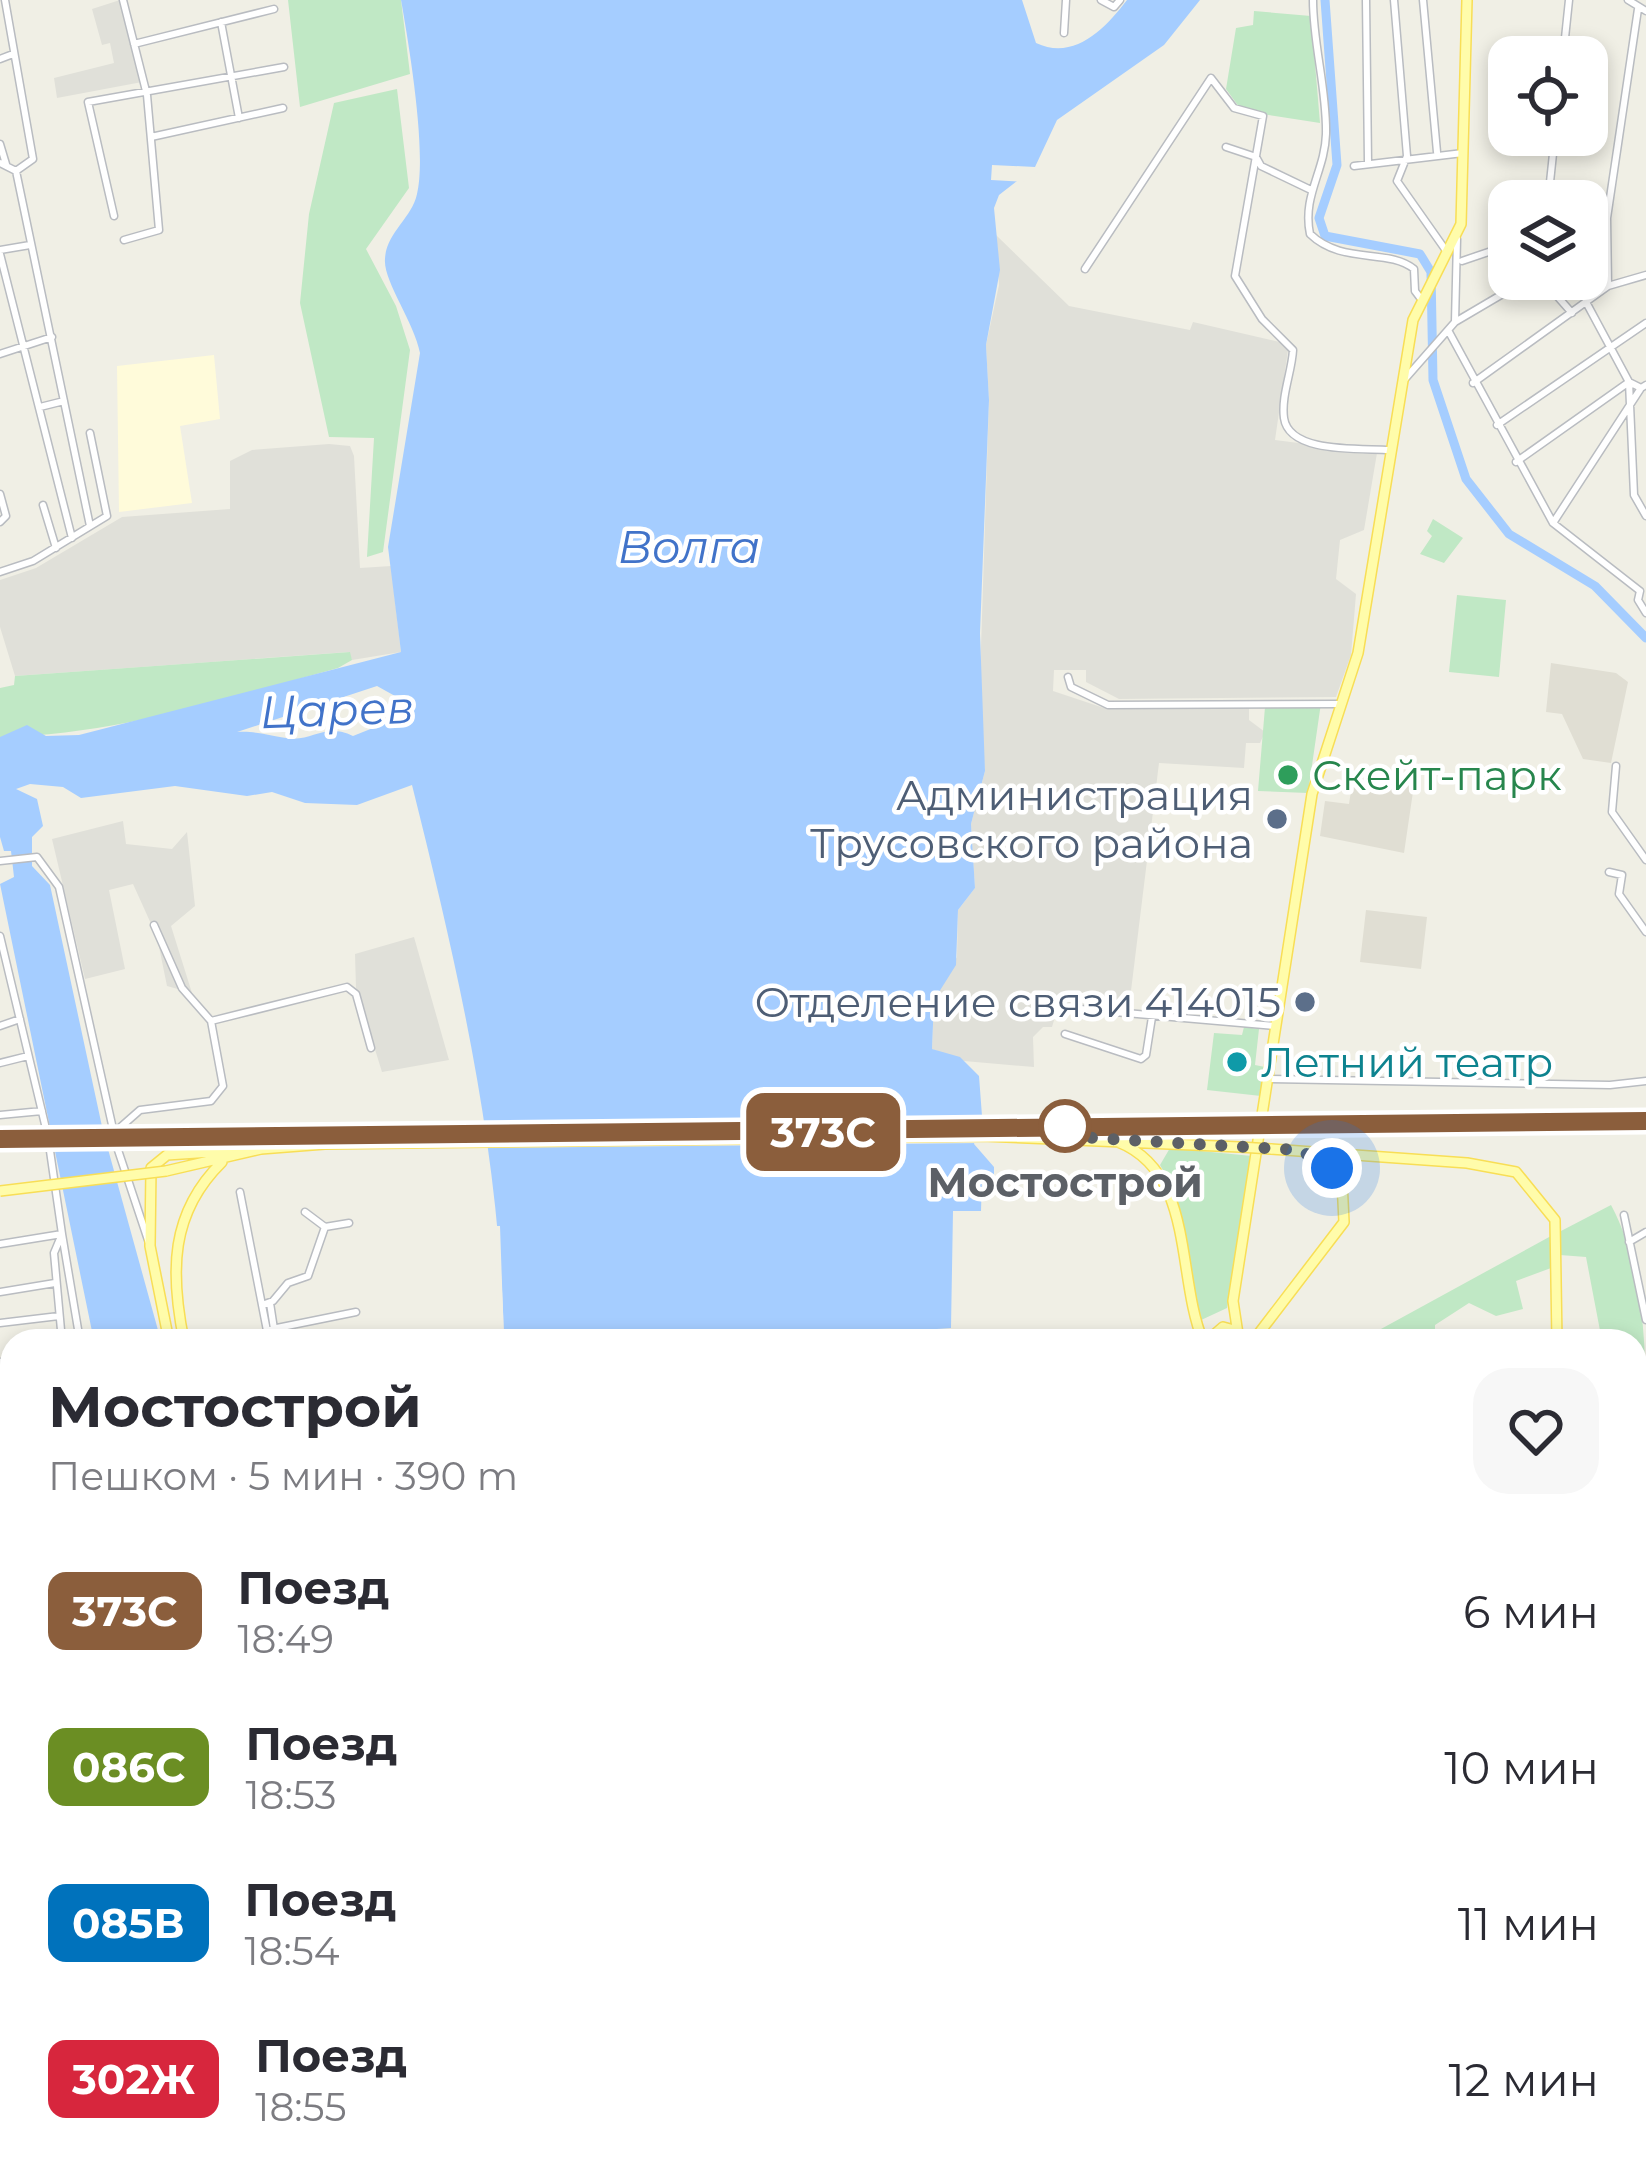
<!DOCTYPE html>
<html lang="ru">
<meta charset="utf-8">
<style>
body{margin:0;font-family:Montserrat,sans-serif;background:#f7f7f7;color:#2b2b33;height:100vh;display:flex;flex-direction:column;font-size:45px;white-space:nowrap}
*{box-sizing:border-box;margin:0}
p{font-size:39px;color:#7c7c81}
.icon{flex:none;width:66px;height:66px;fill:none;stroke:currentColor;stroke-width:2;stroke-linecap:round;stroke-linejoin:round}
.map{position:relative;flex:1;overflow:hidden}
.panel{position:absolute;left:0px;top:1329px;width:1647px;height:852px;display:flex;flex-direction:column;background:#fff;border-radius:36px 36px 0 0;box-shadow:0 6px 18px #0003}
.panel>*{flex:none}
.badge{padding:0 24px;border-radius:18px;font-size:42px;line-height:78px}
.controls{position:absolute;left:1488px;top:36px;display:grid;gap:24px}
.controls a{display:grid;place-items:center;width:120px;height:120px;border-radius:24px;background:#fff;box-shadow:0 6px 18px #0003;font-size:60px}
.you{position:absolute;width:60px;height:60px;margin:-30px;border:9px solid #fff;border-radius:50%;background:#1a73e8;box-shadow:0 0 0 18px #1a73e833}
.map>.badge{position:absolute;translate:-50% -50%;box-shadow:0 0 0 6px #fff}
.round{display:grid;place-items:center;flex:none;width:126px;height:126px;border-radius:36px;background:#f7f7f7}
.head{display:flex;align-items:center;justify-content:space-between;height:204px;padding:0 48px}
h1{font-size:57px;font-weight:700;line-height:90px}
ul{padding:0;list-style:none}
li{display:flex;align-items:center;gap:36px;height:156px;padding:0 48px}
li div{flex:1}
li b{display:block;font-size:45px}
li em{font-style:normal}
li .badge{min-width:132px;font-weight:700;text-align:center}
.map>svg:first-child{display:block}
</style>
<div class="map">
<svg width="1646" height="2181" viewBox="0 0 1646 2181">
<rect width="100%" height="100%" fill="#f0efe5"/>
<path fill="#fffbda" d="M214,355L220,419L180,426L192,503L119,512L117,366Z"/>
<path fill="#e0e0d9" d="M120,0L142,82L57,98L54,78L114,63L110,43L102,45L92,9Z
M996,235L1069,306L1190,330L1193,322L1284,343L1288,350L1275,440L1377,453L1364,530L1340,540L1336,579L1356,594L1351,655L1336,697L1119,699L1086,682V670H1054L1053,691L1107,709L1249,708V720L1265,732L1260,743H1246L1244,768L1159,763L1129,1007L1059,1004L1052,1027H1043L1033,1037L1034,1067L964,1061L932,1049L934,1000L957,957L958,910L975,888L971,824L985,771L979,709L989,400L986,345L999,285Z
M329,444L350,446L354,456L360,568L391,566L401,652L352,660L349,652L15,676L0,627V580L36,568L122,517L230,509V461L252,450Z
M123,821L126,844L172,849L187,832L195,906L171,926L192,993L167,986L157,937L133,884L109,890L125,969L85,979L52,839Z
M414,937L449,1060L382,1072L356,988L355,954Z"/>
<path fill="#e0ded3" d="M1551,663L1616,673L1628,682L1611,763L1583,759L1562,714L1546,712Z
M1354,771L1414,785L1404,853L1320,836L1325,801L1349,804Z
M1366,910L1427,917L1421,969L1360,962Z
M362,2169H464L463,2181H374L360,2179Z"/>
<path fill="#c0e8c5" d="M288,0H401L410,74L300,107Z
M1254,11L1311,16L1320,123L1242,111L1226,89L1236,28L1253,25Z
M397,89L409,188L366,249L396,306L410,350L383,552L367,557L374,438L329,437L300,303L309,214L334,103Z
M1433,519L1463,538L1444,563L1420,554L1432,536L1427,531Z
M1457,595L1506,600L1499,677L1449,672Z
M350,652L352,660L338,668C226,699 116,735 0,737V688L14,685L15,676Z
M1321,703L1308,793L1258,791L1265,707Z
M1244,1027L1259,1029L1255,1065L1265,1067L1261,1096L1207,1090L1214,1033L1242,1035Z
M1170,1148L1252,1156L1227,1308L1199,1321L1173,1188L1160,1165Z
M1611,1205C1644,1266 1646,1347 1646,1415L1635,1416V1341H1602L1586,1257L1560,1255L1561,1231Z
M1551,1236V1268L1516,1281L1523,1309L1496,1316L1469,1303L1435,1325V1339L1359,1341Z
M12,2097V2169H26L28,2181H0V2122L6,2099Z"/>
<path fill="#a5cdff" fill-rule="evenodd" d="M401,0H1022L1036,43C1074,61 1105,29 1127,0H1200L1164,45L1057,120L1035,167L999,195L994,208L1000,270L986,345L989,400L980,633L985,771L971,824L975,888L958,910L956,965L934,1000L932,1049L960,1057L979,1076L982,1116L974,1144L994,1167V1175L982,1176L981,1211H953L951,1328L923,1330L915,1341H504C500,1150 458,969 412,785L357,805L305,803L272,792L247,796L175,786L81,798L63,787L30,784L16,789L37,799L43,826L32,837V866L50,885L103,1131L161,1341H94L0,884L14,877L11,851H4L0,837V737L27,725L46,736L79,735L401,652L388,547L420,353C414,322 383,281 385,259C386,233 412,218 417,194C427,152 409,45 401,0ZM377,686L395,696L393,720L353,736C323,722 312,743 286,738C267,735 257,731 237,732Z
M55,2169H118L112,2181H49Z
M479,2169H991L995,2181H477Z"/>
<path fill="#f0efe5" d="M992,165L1035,167L1041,169L1026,182L991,180Z
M983,1128L981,1143L483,1148L481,1134Z
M494,1226H500L504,1341H498Z"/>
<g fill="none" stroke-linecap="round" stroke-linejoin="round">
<path stroke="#a5cdff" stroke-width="9" d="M1325,0L1337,165L1319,218L1325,236L1420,254L1431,272L1433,380L1466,479L1509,534L1595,586L1646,638"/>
<defs>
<path id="minor" d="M5,0L33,159L16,171L90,526
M123,0L147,95L159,230L124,240
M1101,0L1114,7L1120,0
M1313,0C1313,45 1327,89 1326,134C1325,171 1302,196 1310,234C1342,265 1388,248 1414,269L1415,291L1421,299
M1366,0L1368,162
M1394,0L1407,156L1397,181L1447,252
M1423,0L1437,152
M1628,0L1646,11
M221,22L239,118
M1064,33L1066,0
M134,44L274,9
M1563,57L1569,0
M0,59L13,54
M151,137L283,108
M0,144L6,164
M1226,147L1256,157L1261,166L1311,190
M0,163L16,171
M1354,166L1463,153
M1548,201L1555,135
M114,216L88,102L284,67
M1587,216L1607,218
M0,250L30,245
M0,254L72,538
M1462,261L1509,245
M1085,269L1211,78L1234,108L1263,116L1235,276L1262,319L1293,350C1292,371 1281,396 1284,418C1289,454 1361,448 1389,450
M1542,279L1572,313
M1608,286L1607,218L1638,9
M1586,302L1629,382L1634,495L1646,516
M1455,322L1528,279
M1449,332L1553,523L1640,591
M0,354L52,337
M1404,380L1455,322L1457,239
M1473,383L1608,286L1646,275
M40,407L64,401
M1497,425L1646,323
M1516,462L1629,382L1641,388L1646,385
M0,494L6,516L0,522
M43,505L56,548
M1553,523L1641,388
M0,572L33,561L107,516L90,433
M1640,591L1638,600L1646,613
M1068,677L1071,687L1108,705L1340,704
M1616,766L1612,812L1646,860
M0,861L37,857L59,887L117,1147L150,1246
M1609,872L1622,875L1619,894L1646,932
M0,936L48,1137L62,1234L54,1253L62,1341
M1057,1007L1275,1026
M211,1021L347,987L356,994L371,1048
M0,1026L20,1019
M1065,1034L1141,1059L1146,1055L1152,1017
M0,1063L28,1056
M1267,1079L1610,1085L1646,1081
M0,1115L42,1111
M115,1132L140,1110L211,1101L223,1086L211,1021L182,988L154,925
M240,1192L269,1341
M305,1212L325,1227
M1624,1215L1646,1320
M1629,1242L1646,1232
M0,1244L62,1234L80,1341
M0,1292L55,1283
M270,1303L274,1329
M262,1305L273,1301L288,1283L308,1276L325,1227L349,1223
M0,1323L59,1316
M267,1330L356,1312
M1426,1341L1557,1338
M0,1362L12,1361
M0,1405L12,1404
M0,1457H12
M0,1496L12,1495
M0,1538H12
M0,1579L12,1578
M1635,1583H1646
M0,1619L12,1618
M0,1654L12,1655
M1635,1701L1646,1702
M1635,1810H1646
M0,1835L12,1837
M1635,1925H1646
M1635,1943V2153
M29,2169L36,2181
M1303,2169V2181
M1376,2169V2181
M279,2181L280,2169
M1632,2181L1633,2169"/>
<path id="major" d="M982,1136L1240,1147
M1118,1142C1195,1172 1176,1276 1203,1341
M1271,1149L1467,1163L1516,1172L1555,1220L1557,1341
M166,1171L261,1149L325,1144L984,1136
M1238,1334L1233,1301L1312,794L1358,653L1413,320L1461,224L1467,0
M169,1341L150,1246L151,1168L167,1155L241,1150
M184,1341C170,1272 170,1213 222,1162
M1207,1341L1223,1327L1234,1330L1241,1341
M1253,1341L1344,1222L1342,1181L1310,1154
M1635,1427L1646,1426
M1469,2169L1470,2181
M139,2181L145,2169
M1230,2181L1231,2169
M1573,2181L1575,2169"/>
</defs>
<use href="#minor" stroke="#b9bcc1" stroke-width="9"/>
<use href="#major" stroke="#f8de56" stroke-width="12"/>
<use href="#minor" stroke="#fff" stroke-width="6"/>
<use href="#major" stroke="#fffcaa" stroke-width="9"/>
<defs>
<path id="rail" d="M0,1139L1646,1121"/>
</defs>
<use href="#rail" stroke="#b6b7b7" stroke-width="8"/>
<use href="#rail" stroke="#fff" stroke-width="3" stroke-dasharray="9" stroke-linecap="butt"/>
<defs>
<path id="major-bridge" d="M1240,1147L1271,1149
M0,1191L166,1171"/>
</defs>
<use href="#major-bridge" stroke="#f8de56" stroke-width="12" stroke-linecap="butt"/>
<use href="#major-bridge" stroke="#fffcaa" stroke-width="9"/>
</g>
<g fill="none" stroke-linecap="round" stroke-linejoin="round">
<defs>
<path id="line" d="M0,1139L1646,1121"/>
</defs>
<use href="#line" stroke="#fff" stroke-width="27"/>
<use href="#line" stroke="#8b5e3c" stroke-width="18"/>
<path stroke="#5c6066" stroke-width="12" stroke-dasharray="0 21.6" d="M1065,1126L1060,1136L1299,1150L1332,1168"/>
</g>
<circle fill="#2e9e5b" stroke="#fff" stroke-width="4.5" cx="1288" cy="775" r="12"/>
<g fill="#5c6f8a" stroke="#fff" stroke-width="4.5">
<circle cx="1277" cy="819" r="12"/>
<circle cx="1305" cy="1002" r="12"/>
</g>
<circle fill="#0f9aa8" stroke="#fff" stroke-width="4.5" cx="1237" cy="1062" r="12"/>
<circle fill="#fff" stroke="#8b5e3c" stroke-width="6" cx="1065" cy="1126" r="24"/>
<g text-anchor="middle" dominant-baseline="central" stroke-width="9" stroke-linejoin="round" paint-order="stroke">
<g font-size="42" fill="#27864d" stroke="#fff" text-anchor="start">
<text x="1312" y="775">Скейт-парк</text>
</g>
<g font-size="42" fill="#4e5e75" stroke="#fff" text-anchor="end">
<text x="1253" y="795">Администрация<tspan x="1253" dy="48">Трусовского района</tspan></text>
<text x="1281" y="1002">Отделение связи 414015</text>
</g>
<g font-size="42" fill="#0d838f" stroke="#fff" text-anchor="start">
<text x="1261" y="1062">Летний театр</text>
</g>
<g font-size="42" font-weight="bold" fill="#5c6066" stroke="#fff">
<text x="1065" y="1182">Мостострой</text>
</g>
<g font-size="45" font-style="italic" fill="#4173c9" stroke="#fff">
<text x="689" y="546">Волга</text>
<text transform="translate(337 709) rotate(-2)">Царев</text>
</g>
</g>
</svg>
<div class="controls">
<a><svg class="icon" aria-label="locate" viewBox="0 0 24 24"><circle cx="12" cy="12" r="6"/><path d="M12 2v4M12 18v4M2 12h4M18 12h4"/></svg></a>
<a><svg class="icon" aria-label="layers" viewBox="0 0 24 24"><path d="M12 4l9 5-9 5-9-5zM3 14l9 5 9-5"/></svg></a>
</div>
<div class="you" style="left:1332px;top:1168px"></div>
<b class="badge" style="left:823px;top:1132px;background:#8b5e3c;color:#fff">373C</b>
<section class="panel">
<div class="head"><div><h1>Мостострой</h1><p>Пешком · 5 мин · 390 m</p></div><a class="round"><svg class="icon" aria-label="heart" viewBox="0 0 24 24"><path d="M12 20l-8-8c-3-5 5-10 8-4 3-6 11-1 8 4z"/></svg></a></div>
<ul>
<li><span class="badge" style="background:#8b5e3c;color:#fff">373C</span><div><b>Поезд</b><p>18:49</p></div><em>6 мин</em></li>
<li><span class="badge" style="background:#6b8e23;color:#fff">086С</span><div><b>Поезд</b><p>18:53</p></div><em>10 мин</em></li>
<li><span class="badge" style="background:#0072bc;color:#fff">085В</span><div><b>Поезд</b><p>18:54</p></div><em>11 мин</em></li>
<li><span class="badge" style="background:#d7263d;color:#fff">302Ж</span><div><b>Поезд</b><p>18:55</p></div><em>12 мин</em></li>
</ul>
</section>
</div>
